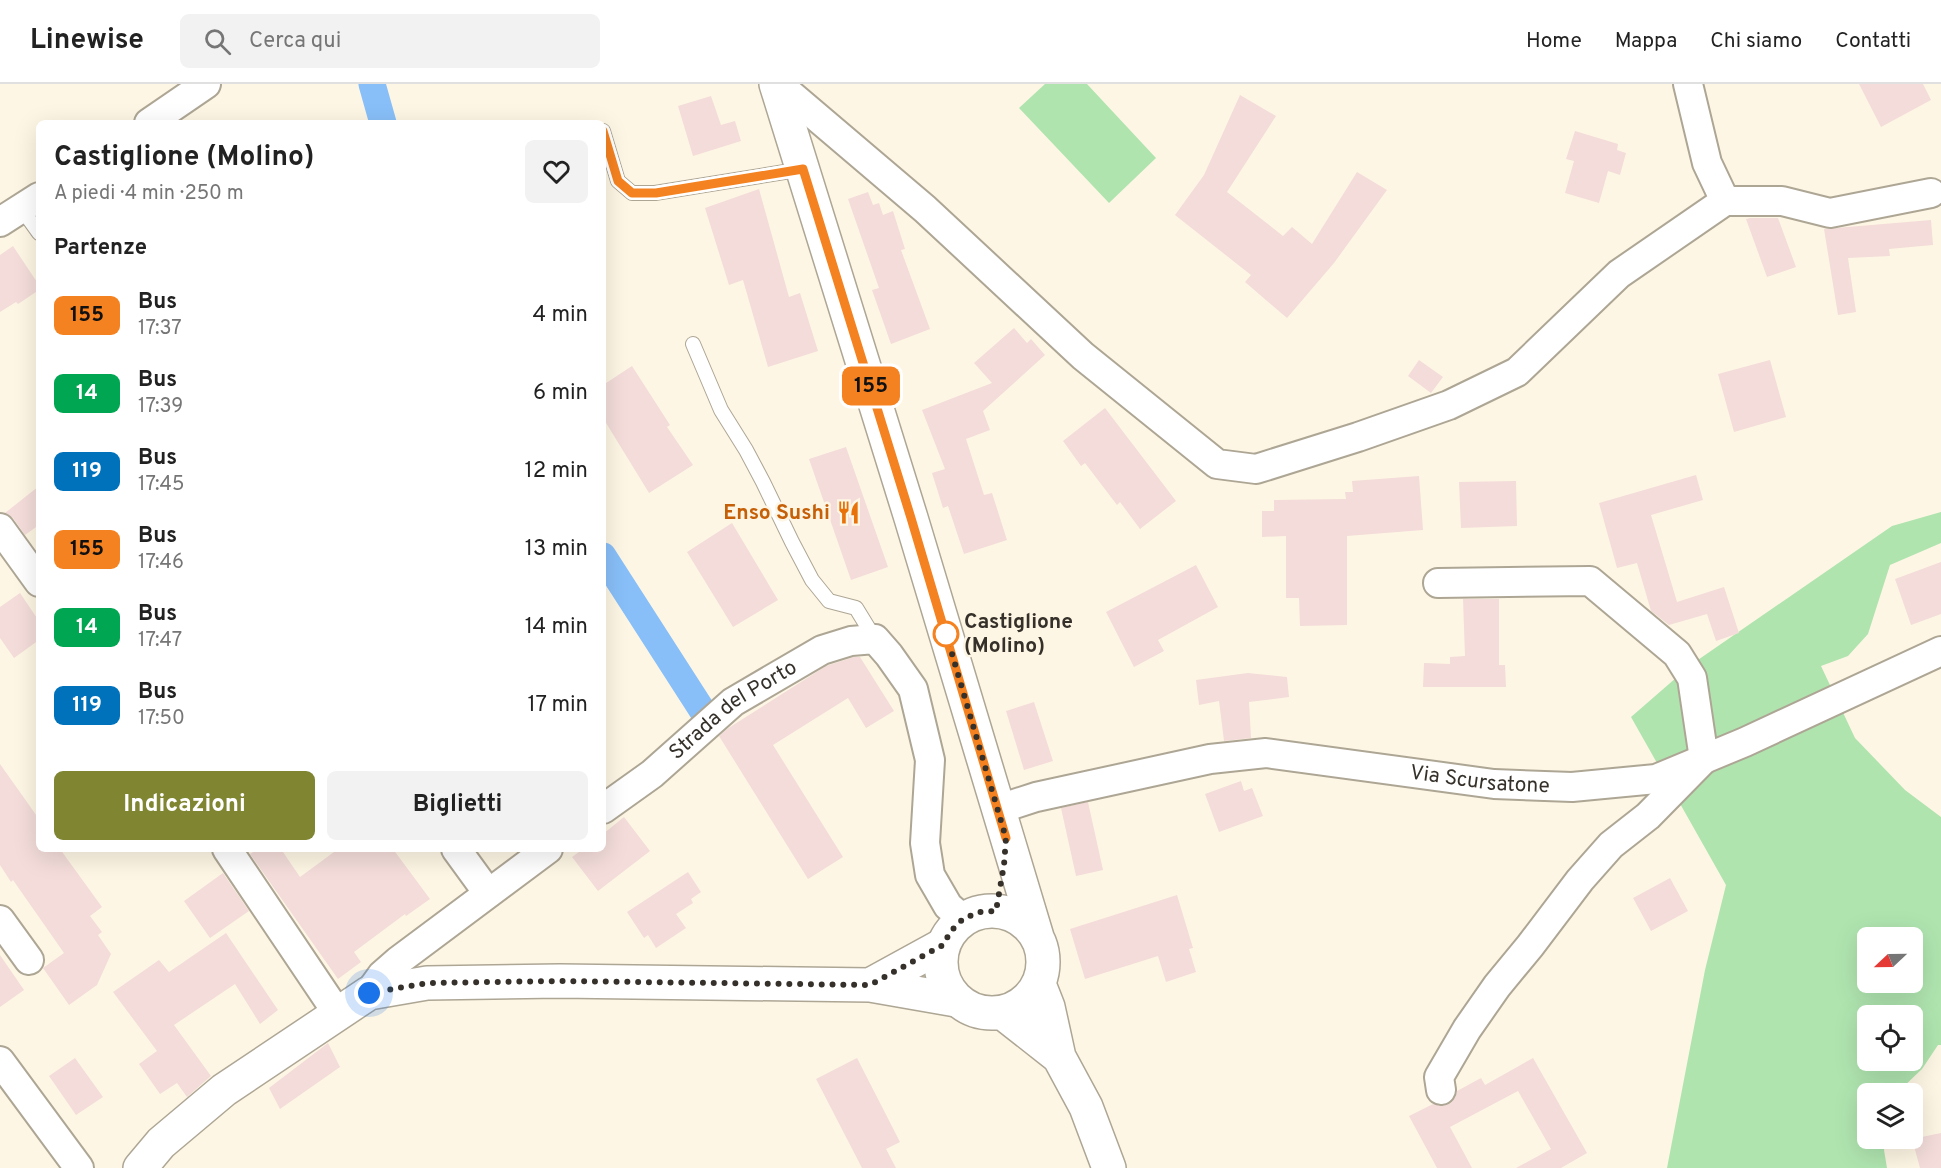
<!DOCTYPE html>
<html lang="it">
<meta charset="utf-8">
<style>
body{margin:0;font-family:Overpass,sans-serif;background:#f2f2f2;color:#222;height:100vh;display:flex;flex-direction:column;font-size:22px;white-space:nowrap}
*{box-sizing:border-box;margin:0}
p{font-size:20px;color:#767676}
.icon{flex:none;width:33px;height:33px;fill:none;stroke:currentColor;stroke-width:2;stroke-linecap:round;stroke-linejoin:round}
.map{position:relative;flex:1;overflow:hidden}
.details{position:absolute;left:36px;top:36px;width:570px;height:732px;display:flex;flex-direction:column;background:#fff;border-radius:9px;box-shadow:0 6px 24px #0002}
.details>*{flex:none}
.badge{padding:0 12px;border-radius:9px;font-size:21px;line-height:39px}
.needle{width:39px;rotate:248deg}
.controls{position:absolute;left:1857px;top:843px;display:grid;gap:12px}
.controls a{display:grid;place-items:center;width:66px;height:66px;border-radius:9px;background:#fff;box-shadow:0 6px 24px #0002;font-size:30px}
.you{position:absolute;width:30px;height:30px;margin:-15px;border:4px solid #fff;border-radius:50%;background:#1a73e8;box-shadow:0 0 0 9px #1a73e833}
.map>.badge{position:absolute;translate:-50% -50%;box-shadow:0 0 0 3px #fff}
h2{padding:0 18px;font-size:22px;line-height:54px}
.round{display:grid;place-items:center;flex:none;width:63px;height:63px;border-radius:9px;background:#f2f2f2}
.overview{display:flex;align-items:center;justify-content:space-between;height:102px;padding:0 18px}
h1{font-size:28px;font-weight:700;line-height:45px}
.cta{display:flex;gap:12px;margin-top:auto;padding:12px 18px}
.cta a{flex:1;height:69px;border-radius:9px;background:#7f8531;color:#fff;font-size:24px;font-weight:700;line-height:69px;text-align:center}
.cta a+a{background:#f2f2f2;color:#222}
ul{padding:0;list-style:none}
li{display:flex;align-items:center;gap:18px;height:78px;padding:0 18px}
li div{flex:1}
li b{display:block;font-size:22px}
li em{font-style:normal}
li .badge{min-width:66px;font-weight:700;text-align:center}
header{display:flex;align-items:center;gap:36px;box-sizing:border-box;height:84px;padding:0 30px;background:#fff;border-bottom:2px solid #e0e0e0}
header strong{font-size:28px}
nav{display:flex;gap:33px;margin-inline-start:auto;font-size:21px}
.search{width:420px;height:54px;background:#f2f2f2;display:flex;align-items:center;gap:15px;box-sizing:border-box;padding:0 21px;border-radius:9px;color:#767676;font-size:22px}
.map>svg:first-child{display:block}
</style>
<header>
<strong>Linewise</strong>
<div class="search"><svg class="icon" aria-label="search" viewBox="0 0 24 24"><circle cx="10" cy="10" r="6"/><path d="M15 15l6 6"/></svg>Cerca qui</div>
<nav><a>Home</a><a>Mappa</a><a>Chi siamo</a><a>Contatti</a></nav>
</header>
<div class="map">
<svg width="1941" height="1084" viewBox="0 0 1941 1084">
<rect width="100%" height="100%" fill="#fef6e4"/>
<path fill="#afe4af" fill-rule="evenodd" d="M1045,0H1087L1156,74L1109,119L1019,24Z
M1941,428V459L1890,481L1868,550L1848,572L1821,582L1855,654L1905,706L1941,733V961H1938L1922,985L1900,1006L1898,1009L1868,1010V1054L1886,1055L1884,1066L1887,1084H1667L1705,886L1726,801L1631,633L1692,580L1892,442ZM1868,854H1912V898H1868ZM1868,932H1912V976H1868Z"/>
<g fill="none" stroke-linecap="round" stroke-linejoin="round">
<path stroke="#88bff8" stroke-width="27" d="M372,0L383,39
M603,472L702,626"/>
</g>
<path fill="#f3dcd9" d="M1859,0H1923L1931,16L1881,43Z
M1240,11L1276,32L1227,108L1283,152L1292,143L1312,160L1357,88L1387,106L1334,179L1287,234L1245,198L1251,191L1175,131L1204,91Z
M711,12L721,41L735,37L741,57L693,72L678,22Z
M1575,47L1618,60L1617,66L1626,69L1620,91L1608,87L1599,119L1565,109L1574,77L1566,75Z
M759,105L789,213L800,209L818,267L768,283L743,196L729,201L705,124Z
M868,108L873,121L879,119L883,131L893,127L905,165L901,166L930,245L891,260L872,206L879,204L848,115Z
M1750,134H1778L1796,183L1767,193L1746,135Z
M1931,136L1933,161L1889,165L1890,172L1848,174L1856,228L1838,231L1824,145Z
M13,162L39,201V206L18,220L16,218L0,228V171Z
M1014,244L1027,259L1031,255L1045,271L983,327L990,346L966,355L984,411L992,409L1007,456L964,470L948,422L943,424L932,389L945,385L922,326L992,299L974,279Z
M1419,276L1443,293L1431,309L1408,292Z
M1770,276L1786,333L1734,348L1718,290Z
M632,282L670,341L667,343L693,381L649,409L603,334V301Z
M1105,324L1176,417L1140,445L1120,418L1117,421L1085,379L1081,382L1063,357Z
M846,363L888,483L851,496L809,375Z
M1696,391L1703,416L1651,431L1677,518L1724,503L1739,549L1716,557L1707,530L1669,541L1651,527L1637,479L1617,484L1599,419Z
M1419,392L1423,446L1347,452V541L1300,542L1299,514H1286V452L1262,453V427H1274V416L1346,415L1345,408H1353L1352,397Z
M1516,397L1517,442L1461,444L1459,398Z
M39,402V441L25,451L13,434L5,429Z
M732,439L778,516L733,543L687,468Z
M1941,478V530L1911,541L1895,495Z
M1196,481L1218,523L1158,556L1164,567L1134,583L1106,528Z
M20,509L39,537V556L14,574L0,554V523Z
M1463,515H1499V581H1505L1506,603H1423L1424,579L1450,580V573L1465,572Z
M854,573H860L894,627L866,644L848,614L773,661L843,773L808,795L719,652L727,645L826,582Z
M1248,589L1287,593L1289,613L1249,618L1251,654L1224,657L1219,617L1199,621L1196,596Z
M1034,618L1053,677L1024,686L1006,627Z
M0,680L39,735V765H60L102,823L90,832L102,848L98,851L111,870L97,901L69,921L43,884L64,869L13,796L11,798L0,781Z
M1241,697L1244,707L1252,704L1263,732L1219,748L1205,710Z
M1088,718L1103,786L1076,792L1061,724Z
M624,733L650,767L598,807L572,773L583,765H603V750Z
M258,765H281L300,793L338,765H393L430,815L406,832L405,830L354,868L361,878L338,895L250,770Z
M688,788L701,808L691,815L693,819L676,830L686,844L656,864L648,851L644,854L627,828Z
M223,789L249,827L210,854L184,817Z
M1670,794L1688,827L1651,847L1633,814Z
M1177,811L1193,864L1189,865L1196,888L1166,898L1158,872L1085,895L1070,845Z
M226,849L278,926L260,940L235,900L174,941L211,992L187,1013L177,999L160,1010L139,980L157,967L113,908L159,876L169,888Z
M0,871L24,906L0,923Z
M328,959L340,983L280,1025L269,1004Z
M75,974L103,1013L76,1031L49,992Z
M857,974L900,1058L886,1065L896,1084H862L816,995Z
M1533,974L1587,1069L1561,1084H1516L1551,1065L1518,1007L1450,1043L1472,1084H1437L1409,1032L1433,1020L1443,1022L1451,1019L1456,1012L1457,1007L1481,994L1485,1001Z
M1941,1049V1084H1920L1912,1055Z"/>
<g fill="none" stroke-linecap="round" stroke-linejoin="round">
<defs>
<path id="service" d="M603,47L618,97L632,109H655L803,85
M21,124L39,149
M693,260L721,326L746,366L763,398L792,458L812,496L829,517L856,524L875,555"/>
<g id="minor">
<path d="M778,0L925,125L1083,272L1217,380L1256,385L1358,353L1449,321L1517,288L1619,190L1725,117L1707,79L1688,0"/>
<path d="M149,39L206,0"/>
<path d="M1725,117H1782L1830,129L1931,109"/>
<path d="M0,138L39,113"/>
<path d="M0,444L39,498"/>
<path d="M1438,499L1590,497L1677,570L1692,594L1704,675L1648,732L1611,761L1580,796L1530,862L1497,902L1467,945L1439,993L1441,1006"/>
<path id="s1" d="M603,725L652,690L733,618L822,566L851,557L875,555L889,571L913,605L930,676L925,759L930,791L948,822L963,835"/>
<path id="s2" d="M999,725L1036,713L1210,675L1266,669L1494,700L1572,703L1656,695L1745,658L1941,567"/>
<path d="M227,765L338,930"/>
<path d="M456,765L488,809"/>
<path d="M0,836L29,876"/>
<path d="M369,909L382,891L398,877L548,765"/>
<path d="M0,977L79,1084"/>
</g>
<path id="secondary" d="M870,901L943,861
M140,1084L161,1059L224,1006L369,909L427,899L560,897L870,901L956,916"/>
<path id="primary" d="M776,0L911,434L1037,853
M941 878a51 51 0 1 1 102 0a51 51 0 1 1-102 0Z
M1039,900L1048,923L1059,973L1086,1023L1109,1084
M1003,929L1059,973"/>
</defs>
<use href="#service" stroke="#aea695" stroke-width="16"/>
<use href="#minor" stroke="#aea695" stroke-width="32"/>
<use href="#secondary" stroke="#aea695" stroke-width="36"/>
<use href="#primary" stroke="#aea695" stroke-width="36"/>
<use href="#service" stroke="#fff" stroke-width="14"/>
<use href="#minor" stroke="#fff" stroke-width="28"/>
<use href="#secondary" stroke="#fff" stroke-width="33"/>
<use href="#primary" stroke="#fff" stroke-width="33"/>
</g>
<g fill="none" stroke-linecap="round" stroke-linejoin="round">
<defs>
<path id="line" d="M603,47L618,97L632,109H656L803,85L911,434L1006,754"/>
</defs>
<use href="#line" stroke="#fff" stroke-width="14"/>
<use href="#line" stroke="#f58220" stroke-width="9"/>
<path stroke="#35312a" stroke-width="6" stroke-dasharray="0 10.8" d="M369,909L428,899L560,897L870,901L943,861L951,847L963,835L979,828L996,827L1004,781L1006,754L945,546L946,550"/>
</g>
<defs>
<symbol id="restaurant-bare" viewBox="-9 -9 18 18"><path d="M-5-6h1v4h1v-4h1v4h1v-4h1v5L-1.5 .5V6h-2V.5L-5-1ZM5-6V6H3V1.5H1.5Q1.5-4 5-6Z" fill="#e8710a" stroke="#fef6e4" stroke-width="2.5" paint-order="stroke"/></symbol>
</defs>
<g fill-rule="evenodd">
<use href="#restaurant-bare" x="832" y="412" width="33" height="33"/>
</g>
<circle fill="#fff" stroke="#f58220" stroke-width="3" cx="946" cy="550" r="12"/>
<g text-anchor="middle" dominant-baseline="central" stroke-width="5" stroke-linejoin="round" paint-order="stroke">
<g font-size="21" font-weight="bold" fill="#c56008" stroke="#fef6e4" text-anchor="end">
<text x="830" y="429">Enso Sushi</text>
</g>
<g font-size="21" font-weight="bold" fill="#35312a" stroke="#fef6e4" text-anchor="start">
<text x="964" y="538">Castiglione<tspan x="964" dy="24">(Molino)</tspan></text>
</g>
<g font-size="21" fill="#35312a" stroke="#fef6e4">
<text stroke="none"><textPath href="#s1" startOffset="164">Strada del Porto</textPath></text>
<text stroke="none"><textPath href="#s2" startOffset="489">Via Scursatone</textPath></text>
</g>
</g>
</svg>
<div class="controls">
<a><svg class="needle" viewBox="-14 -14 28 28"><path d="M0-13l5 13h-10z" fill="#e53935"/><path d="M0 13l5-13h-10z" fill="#767676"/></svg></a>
<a><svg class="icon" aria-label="locate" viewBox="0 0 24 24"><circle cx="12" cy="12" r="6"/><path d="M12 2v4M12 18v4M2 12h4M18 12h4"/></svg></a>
<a><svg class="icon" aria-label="layers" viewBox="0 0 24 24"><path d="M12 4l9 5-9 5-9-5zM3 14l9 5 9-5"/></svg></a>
</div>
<div class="you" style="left:369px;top:909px"></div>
<b class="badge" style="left:871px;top:302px;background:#f58220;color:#111">155</b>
<section class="details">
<div class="overview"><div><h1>Castiglione (Molino)</h1><p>A piedi · 4 min · 250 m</p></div><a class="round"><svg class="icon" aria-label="heart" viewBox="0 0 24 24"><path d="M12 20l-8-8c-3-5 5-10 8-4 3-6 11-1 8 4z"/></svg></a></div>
<h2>Partenze</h2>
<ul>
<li><span class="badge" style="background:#f58220;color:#111">155</span><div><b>Bus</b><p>17:37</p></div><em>4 min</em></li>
<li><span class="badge" style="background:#00a651;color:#fff">14</span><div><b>Bus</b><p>17:39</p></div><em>6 min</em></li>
<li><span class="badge" style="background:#0072bc;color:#fff">119</span><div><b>Bus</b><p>17:45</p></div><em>12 min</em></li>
<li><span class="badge" style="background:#f58220;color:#111">155</span><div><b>Bus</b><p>17:46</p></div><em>13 min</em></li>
<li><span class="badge" style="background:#00a651;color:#fff">14</span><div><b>Bus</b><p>17:47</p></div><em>14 min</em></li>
<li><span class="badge" style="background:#0072bc;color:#fff">119</span><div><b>Bus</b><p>17:50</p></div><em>17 min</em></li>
</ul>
<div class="cta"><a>Indicazioni</a><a>Biglietti</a></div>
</section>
</div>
